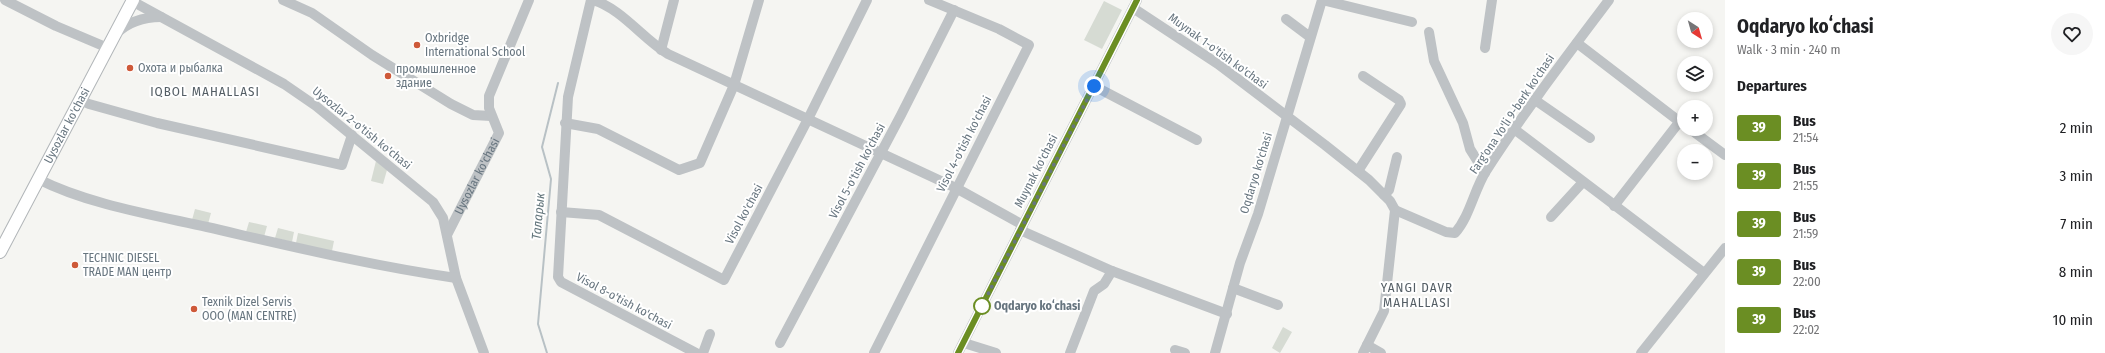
<!DOCTYPE html>
<meta charset="utf-8">
<style>
body{margin:0;font-family:"Fira Sans Condensed",sans-serif;background:#f6f6f6;color:#202124;height:100vh;display:flex;flex-direction:column;font-size:15px;white-space:nowrap}
*{box-sizing:border-box;margin:0}
p{font-size:13px;color:#757577}
.icon{flex:none;width:22px;height:22px;fill:none;stroke:currentColor;stroke-width:2;stroke-linecap:round;stroke-linejoin:round}
.map{position:relative;flex:1;overflow:hidden}
.details{display:flex;flex-direction:column;background:#fff;width:380px}
.details>*{flex:none}
.badge{padding:0 8px;border-radius:3px;font-size:14px;line-height:26px}
.needle{width:26px;rotate:143deg}
.buttons{position:absolute;left:1677px;top:12px;display:grid;gap:8px}
.buttons a{display:grid;place-items:center;width:36px;height:36px;border-radius:50%;background:#fff;box-shadow:0 2px 6px #0003;font-size:20px}
.you{position:absolute;width:20px;height:20px;margin:-10px;border:3px solid #fff;border-radius:50%;background:#1a73e8;box-shadow:0 0 0 6px #1a73e833}
.map>.badge{position:absolute;translate:-50% -50%;box-shadow:0 0 0 2px #fff}
h2{padding:0 12px;font-size:15px;line-height:36px}
.round{display:grid;place-items:center;flex:none;width:42px;height:42px;border-radius:21px;background:#f6f6f6}
.headline{display:flex;align-items:center;justify-content:space-between;height:68px;padding:0 12px}
h1{font-size:19px;font-weight:700;line-height:30px}
ul{padding:0;list-style:none}
li{display:flex;align-items:center;gap:12px;height:48px;padding:0 12px}
li div{flex:1}
li b{display:block;font-size:15px}
li em{font-style:normal}
li .badge{min-width:44px;font-weight:700;text-align:center}
main{display:flex;flex:1;min-height:0}
.map>svg:first-child{display:block}
</style>
<main>
<div class="map">
<svg width="1725" height="353" viewBox="0 0 1725 353">
<rect width="100%" height="100%" fill="#f5f5f2"/>
<path fill="#d6dbd3" d="M1104,1L1122,10L1102,49L1084,40Z
M376,161L387,170L383,184L371,181Z
M195,209L211,213L208,224L192,220Z
M249,222L267,226L264,237L246,232Z
M278,228L294,232L292,242L275,238Z
M298,233L334,241L332,251L296,243Z
M1283,327L1292,332L1280,353L1272,348Z"/>
<g fill="none" stroke-linecap="round" stroke-linejoin="round">
<path stroke="#b8c1c5" stroke-width="2" d="M547,353L538,324L551,179L542,147L558,83"/>
<defs>
<g id="major">
<path id="s2" d="M0,252L133,0"/>
</g>
</defs>
<use href="#major" stroke="#b2b6b9" stroke-width="14"/>
<g stroke="#bec2c5" stroke-width="10">
<path d="M5,0L56,26L108,48"/>
<path d="M283,0L312,13L372,55L451,104L473,115L491,116"/>
<path d="M591,0L568,97L558,277L561,282L696,353"/>
<path d="M593,0C622,9 642,38 668,54L956,188L1023,225"/>
<path d="M1322,0L1412,22"/>
<path d="M132,1L284,84L316,106L433,202L443,218L456,278L484,353"/>
<path d="M1133,8L1218,64L1325,145L1369,180L1390,201L1395,210L1384,311L1363,353"/>
<path d="M1286,19L1310,37"/>
<path d="M1429,32L1434,61L1463,123L1470,149L1485,173"/>
<path d="M116,34C128,22 144,17 161,17"/>
<path d="M1577,43L1684,125"/>
<path d="M1485,48L1492,0"/>
<path d="M661,50L674,0"/>
<path d="M1094,86L1197,140"/>
<path d="M80,100L89,104L157,123L342,165L352,135"/>
<path d="M1535,100L1590,138"/>
<path d="M565,123L598,129L679,170L700,163L734,85L759,0"/>
<path d="M1514,129L1704,273"/>
<path d="M1690,129L1725,155"/>
<path d="M1358,171L1401,104L1399,100L1363,76"/>
<path d="M38,179C87,204 153,215 207,227C290,246 372,266 456,278"/>
<path d="M1384,195L1389,190L1397,157"/>
<path d="M1614,206L1680,121"/>
<path d="M1395,210L1446,232L1455,233C1470,216 1474,190 1486,171C1524,112 1567,56 1609,0"/>
<path d="M561,212L599,215L724,280L808,119L867,0"/>
<path d="M1551,217L1583,182"/>
<path d="M1020,230L1112,271L1227,314"/>
<path id="s1" d="M447,235L499,133L489,108V96L529,0"/>
<path d="M1233,288L1278,305"/>
<path d="M780,343L901,115L954,10"/>
<path d="M964,343L996,353"/>
<path d="M1367,345L1381,353"/>
<path d="M1175,350L1185,353"/>
<path d="M703,353L710,334"/>
<path d="M874,353L1029,45L999,29L929,0"/>
<path d="M958,353L1137,0"/>
<path d="M1070,353L1094,291L1104,284L1112,271"/>
<path d="M1215,353L1240,263L1258,214L1322,0"/>
<path d="M1641,353L1725,248"/>
</g>
<use href="#major" stroke="#fff" stroke-width="12"/>
</g>
<g fill="none" stroke-linecap="round" stroke-linejoin="round">
<defs>
<path id="line" d="M958,353L1137,0"/>
</defs>
<use href="#line" stroke="#fff" stroke-width="9"/>
<use href="#line" stroke="#6b8e23" stroke-width="6"/>
<path stroke="#67757f" stroke-width="4" stroke-dasharray="0 7.2" d="M982,306L1094,86"/>
</g>
<g fill="#ce5939" stroke="#fff" stroke-width="1.5">
<circle cx="417" cy="45" r="4"/>
<circle cx="130" cy="68" r="4"/>
<circle cx="388" cy="76" r="4"/>
<circle cx="75" cy="265" r="4"/>
<circle cx="194" cy="309" r="4"/>
</g>
<circle fill="#fff" stroke="#6b8e23" stroke-width="2" cx="982" cy="306" r="8"/>
<g text-anchor="middle" dominant-baseline="central" stroke-width="4" stroke-linejoin="round" paint-order="stroke">
<g font-size="12" fill="#67757f" stroke="#fff" text-anchor="start">
<text x="425" y="38">Oxbridge<tspan x="425" dy="14">International School</tspan></text>
<text x="138" y="68">Охота и рыбалка</text>
<text x="396" y="69">промышленное<tspan x="396" dy="14">здание</tspan></text>
<text x="83" y="258">TECHNIC DIESEL<tspan x="83" dy="14">TRADE MAN центр</tspan></text>
<text x="202" y="302">Texnik Dizel Servis<tspan x="202" dy="14">OOO (MAN CENTRE)</tspan></text>
</g>
<g font-size="12" fill="#67757f" stroke="#fff">
<text transform="translate(1218 51) rotate(36)">Muynak 1-o'tish ko'chasi</text>
<text transform="translate(1512 114) rotate(-56)">Farg'ona Yo'li 9-berk ko'chasi</text>
<text stroke="none"><textPath href="#s2" startOffset="143">Uysozlar ko'chasi</textPath></text>
<text transform="translate(362 128) rotate(39)">Uysozlar 2-o'tish ko'chasi</text>
<text transform="translate(964 144) rotate(-63)">Visol 4-o'tish ko'chasi</text>
<text transform="translate(857 171) rotate(-62)">Visol 5-o'tish ko'chasi</text>
<text transform="translate(1036 171) rotate(-63)">Muynak ko'chasi</text>
<text transform="translate(1256 173) rotate(-73)">Oqdaryo ko'chasi</text>
<text stroke="none"><textPath href="#s1" startOffset="66">Uysozlar ko'chasi</textPath></text>
<text transform="translate(744 214) rotate(-62)">Visol ko'chasi</text>
<text transform="translate(624 301) rotate(28)">Visol 8-o'tish ko'chasi</text>
</g>
<g font-size="12" font-weight="bold" fill="#67757f" stroke="#fff" text-anchor="start">
<text x="994" y="306">Oqdaryo koʻchasi</text>
</g>
<g font-size="13" letter-spacing="1" fill="#545e65" stroke="#fff">
<text x="205" y="91">IQBOL MAHALLASI</text>
<text x="1417" y="287">YANGI DAVR<tspan x="1417" dy="15">MAHALLASI</tspan></text>
</g>
<g font-size="13" font-style="italic" fill="#63767c" stroke="#fff">
<text transform="translate(538 216) rotate(-85)">Таларык</text>
</g>
</g>
</svg>
<div class="buttons">
<a><svg class="needle" viewBox="-14 -14 28 28"><path d="M0-13l5 13h-10z" fill="#e53935"/><path d="M0 13l5-13h-10z" fill="#757577"/></svg></a>
<a><svg class="icon" aria-label="layers" viewBox="0 0 24 24"><path d="M12 4l9 5-9 5-9-5zM3 14l9 5 9-5"/></svg></a>
<a>+</a>
<a>−</a>
</div>
<div class="you" style="left:1094px;top:86px"></div>
</div>
<section class="details">
<div class="headline"><div><h1>Oqdaryo koʻchasi</h1><p>Walk · 3 min · 240 m</p></div><a class="round"><svg class="icon" aria-label="heart" viewBox="0 0 24 24"><path d="M12 20l-8-8c-3-5 5-10 8-4 3-6 11-1 8 4z"/></svg></a></div>
<h2>Departures</h2>
<ul>
<li><span class="badge" style="background:#6b8e23;color:#fff">39</span><div><b>Bus</b><p>21:54</p></div><em>2 min</em></li>
<li><span class="badge" style="background:#6b8e23;color:#fff">39</span><div><b>Bus</b><p>21:55</p></div><em>3 min</em></li>
<li><span class="badge" style="background:#6b8e23;color:#fff">39</span><div><b>Bus</b><p>21:59</p></div><em>7 min</em></li>
<li><span class="badge" style="background:#6b8e23;color:#fff">39</span><div><b>Bus</b><p>22:00</p></div><em>8 min</em></li>
<li><span class="badge" style="background:#6b8e23;color:#fff">39</span><div><b>Bus</b><p>22:02</p></div><em>10 min</em></li>
</ul>
</section>
</main>
